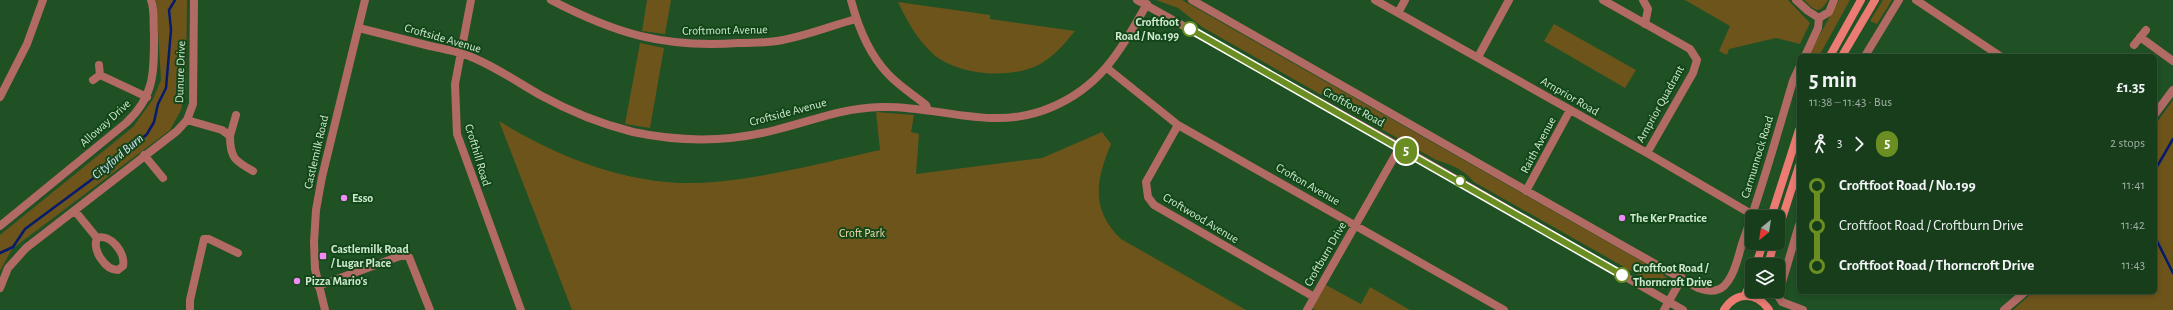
<!DOCTYPE html>
<meta charset="utf-8">
<style>
body{margin:0;font-family:"Alegreya Sans",sans-serif;background:#244828;color:#f1f3f6;height:100vh;display:flex;flex-direction:column;font-size:15px;white-space:nowrap}
*{box-sizing:border-box;margin:0}
p{font-size:13px;color:#9eaea3}
.icon{flex:none;width:22px;height:22px;fill:none;stroke:currentColor;stroke-width:2;stroke-linecap:round;stroke-linejoin:round}
.map{position:relative;flex:1;overflow:hidden}
.details{position:absolute;left:1797px;top:54px;width:360px;height:240px;display:flex;flex-direction:column;background:#173d1b;border-radius:6px;box-shadow:0 2px 6px #0003,0 0 0 1px #36563a}
.details>*{flex:none}
.badge{padding:0 8px;border-radius:13px;font-size:14px;line-height:26px}
.needle{width:26px;rotate:210deg}
.fabs{position:absolute;left:1745px;top:210px;display:grid;gap:8px}
.fabs a{display:grid;place-items:center;width:40px;height:40px;border-radius:6px;background:#173d1b;box-shadow:0 2px 6px #0003,0 0 0 1px #36563a;font-size:20px}
.map>.badge{position:absolute;translate:-50% -50%;box-shadow:0 0 0 2px #fff}
.legs{display:flex;align-items:center;gap:6px;height:44px;padding:0 12px;font-size:13px}
.legs p{margin-inline-start:auto}
.overview{display:flex;align-items:center;justify-content:space-between;height:68px;padding:0 12px}
h1{font-size:22px;font-weight:700;line-height:30px}
ul{padding:0 12px;list-style:none}
li{display:flex;align-items:center;gap:14px;height:40px;font-size:15px}
li i{display:grid;place-items:center;width:6px;height:100%;margin:0 5px;background:currentColor}
li i::after{content:'';width:10px;height:10px;margin:-5px;border:3px solid;border-radius:50%;background:#173d1b}
li p{margin-inline-start:auto}
li:first-child i{background:linear-gradient(#0000 50%,currentColor 0)}
li:last-child i{background:linear-gradient(currentColor 50%,#0000 0)}
.map>svg:first-child{display:block}
</style>
<div class="map">
<svg width="2173" height="310" viewBox="0 0 2173 310">
<rect width="100%" height="100%" fill="#1f5124"/>
<path fill="#6c541b" d="M156,0H187L186,89L181,110L170,130L12,249L0,271V235L133,127L153,99L161,80Z
M647,0H671L665,34L642,31Z
M1156,0H1182L1664,274L1663,275L1669,279L1663,289L1474,182C1463,169 1452,165 1436,160L1202,27L1178,8Z
M1685,0H1788L1810,23L1800,44L1776,38L1729,49L1727,55L1719,51L1730,26Z
M1804,0H1828C1819,15 1815,11 1804,0Z
M1839,0H1850L1819,56H1808Z
M1883,0H1892L1877,24L1870,21Z
M898,2L990,15V19L1075,31C1066,42 1057,53 1045,61C1017,81 956,76 932,53C917,39 907,21 898,2Z
M1554,24L1636,70L1625,88L1544,41Z
M640,43L664,48L650,128L625,124Z
M2173,100V310H2013L2033,292H2155V125Z
M876,112L914,115L911,132L919,134L916,174L1042,158L1102,132L1111,144C1096,180 1090,209 1121,239L1246,310H572L499,121C563,160 637,189 714,182C770,177 825,162 880,150Z
M1326,285L1361,304L1370,287L1410,310H1315L1312,308Z"/>
<g fill="none" stroke-linecap="round" stroke-linejoin="round">
<path stroke="#061a6e" stroke-width="2.5" d="M2155,170L2173,139
M2155,237L2173,273
M0,253L13,247L25,229L110,166L120,153L136,144L147,134L154,122L158,104L166,88L171,30L169,10L175,0"/>
<path stroke="#b16a64" stroke-width="8" d="M471,0L455,84L457,134L521,310
M551,0C616,34 664,48 738,43C750,43 764,43 777,41C803,37 830,26 856,19
M851,0C858,27 868,53 888,74C899,86 914,95 926,105L928,110
M1192,0L1627,248L1698,288C1707,291 1716,293 1724,286C1735,275 1738,256 1743,241C1762,189 1777,135 1793,81L1799,68
M1375,0L1647,153L1753,215
M1603,0L1690,49L1697,60L1693,73L1647,153
M1643,0L1648,9L1645,24
M1796,0L1808,11L1819,18
M1916,0L2000,56
M1398,13L1405,0
M359,28C382,34 406,40 430,46C445,49 462,52 476,59C499,69 519,83 540,95C569,111 601,124 633,132C680,142 729,142 775,130C812,121 841,108 881,107C940,105 993,133 1052,107C1102,86 1121,49 1147,4
M2140,37L2173,61
M2134,45L2146,30
M1805,56L1818,28L1819,18L1829,12L1834,0
M1865,56L1899,0
M1478,57L1509,0
M1107,68L1178,125L1504,310
M100,75L147,97
M93,80L100,75L99,65
M0,97L27,44L43,0
M187,120L222,130L230,136C230,158 235,161 253,171
M1178,125L1146,182L1148,197L1154,205L1314,297
M230,136L236,115
M144,155L163,178
M1526,191L1570,110
M75,211L97,238C110,233 126,253 123,266L118,270C105,270 92,250 97,238
M1799,225L1778,296L1782,302L1803,310
M0,226L126,123C155,96 154,72 154,34C153,23 155,11 151,0
M318,286L403,255L409,257L430,310
M0,288L8,268L26,248L177,131L187,120L193,104L194,0
M190,310V300L204,239H209L238,253
M1307,310L1400,147
M1664,310L1682,278"/>
<path stroke="#b16a64" stroke-width="8" d="M1137,0L1400,147L1683,310
M2155,114L2173,90
M325,310L315,269L314,242L316,210L322,177L365,0
M2004,310L2025,292"/>
<path stroke="#eb7b73" stroke-width="8" d="M1830,56L1861,0
M1842,56L1875,0
M1771,217L1799,130
M1778,231L1799,166
M1756,265L1763,243
M1768,265L1774,243
M1745,295L1752,280
M1724,310C1736,291 1757,292 1769,310"/>
</g>
<g fill="none" stroke-linecap="round" stroke-linejoin="round">
<defs>
<path id="line-1" d="M1190,29L1622,275"/>
</defs>
<use href="#line-1" stroke="#fff" stroke-width="9"/>
<use href="#line-1" stroke="#6b8e23" stroke-width="6"/>
</g>
<g fill="#fff" stroke="#6b8e23" stroke-width="2">
<circle cx="1190" cy="29" r="7"/>
<circle cx="1460" cy="181" r="5"/>
<circle cx="1622" cy="275" r="7"/>
</g>
<g fill="#f08bf6" stroke="#134619" stroke-width="1.5">
<circle cx="344" cy="198" r="4"/>
<circle cx="1622" cy="218" r="4"/>
<rect x="319" y="252" width="8" height="8" rx="2"/>
<circle cx="297" cy="281" r="4"/>
</g>
<g text-anchor="middle" dominant-baseline="central" stroke-width="4" stroke-linejoin="round" paint-order="stroke">
<g font-size="12" font-weight="bold" fill="#cee9ce" stroke="#134619" text-anchor="end">
<text x="1179" y="22">Croftfoot<tspan x="1179" dy="14">Road / No.199</tspan></text>
<text x="1633" y="268" text-anchor="start">Croftfoot Road /<tspan x="1633" dy="14">Thorncroft Drive</tspan></text>
</g>
<g font-size="12" fill="#cee9ce" stroke="#134619">
<text transform="translate(725 30) rotate(-1)">Croftmont Avenue</text>
<text transform="translate(443 38) rotate(16)">Croftside Avenue</text>
<text transform="translate(180 72) rotate(-88)">Dunure Drive</text>
<text transform="translate(1570 96) rotate(30)">Arnprior Road</text>
<text transform="translate(1660 104) rotate(-61)">Arnprior Quadrant</text>
<text transform="translate(1354 107) rotate(29)">Croftfoot Road</text>
<text transform="translate(788 112) rotate(-15)">Croftside Avenue</text>
<text transform="translate(105 123) rotate(-42)">Alloway Drive</text>
<text transform="translate(1538 145) rotate(-62)">Raith Avenue</text>
<text transform="translate(316 152) rotate(-77)">Castlemilk Road</text>
<text transform="translate(478 155) rotate(73)">Crofthill Road</text>
<text transform="translate(1757 157) rotate(-73)">Carmunnock Road</text>
<text transform="translate(1308 184) rotate(30)">Crofton Avenue</text>
<text transform="translate(1201 218) rotate(31)">Croftwood Avenue</text>
<text transform="translate(1325 254) rotate(-60)">Croftburn Drive</text>
</g>
<g font-size="12" font-weight="bold" fill="#cee9ce" stroke="#134619" text-anchor="start">
<text x="352" y="198">Esso</text>
<text x="1630" y="218">The Ker Practice</text>
<text x="331" y="249">Castlemilk Road<tspan x="331" dy="14">/ Lugar Place</tspan></text>
<text x="305" y="281">Pizza Mario's</text>
</g>
<g font-size="12" fill="#f6ddab" stroke="#134619">
<text x="862" y="233">Croft Park</text>
</g>
<g font-size="13" font-style="italic" fill="#d8e3fb" stroke="#134619">
<text transform="translate(118 157) rotate(-40)">Cityford Burn</text>
</g>
</g>
</svg>
<div class="fabs">
<a><svg class="needle" viewBox="-14 -14 28 28"><path d="M0-13l5 13h-10z" fill="#e53935"/><path d="M0 13l5-13h-10z" fill="#9eaea3"/></svg></a>
<a><svg class="icon" aria-label="layers" viewBox="0 0 24 24"><path d="M12 4l9 5-9 5-9-5zM3 14l9 5 9-5"/></svg></a>
</div>
<b class="badge" style="left:1406px;top:151px;background:#6b8e23;color:#fff">5</b>
<section class="details">
<div class="overview"><div><h1>5 min</h1><p>11:38 – 11:43 · Bus</p></div><b>£1.35</b></div>
<div class="legs"><svg class="icon" aria-label="walk" viewBox="0 0 24 24"><circle cx="13" cy="4" r="2"/><path d="M13 8l-2 6 4 7M11 14l-3 7M7 12l3-4h3l4 4"/></svg>3<svg class="icon" aria-label="forward" viewBox="0 0 24 24"><path d="M9 5l7 7-7 7"/></svg><b class="badge" style="background:#6b8e23;color:#fff">5</b><p>2 stops</p></div>
<ul>
<li><i style="color:#6b8e23"></i><b>Croftfoot Road / No.199</b><p>11:41</p></li>
<li><i style="color:#6b8e23"></i><span>Croftfoot Road / Croftburn Drive</span><p>11:42</p></li>
<li><i style="color:#6b8e23"></i><b>Croftfoot Road / Thorncroft Drive</b><p>11:43</p></li>
</ul>
</section>
</div>
